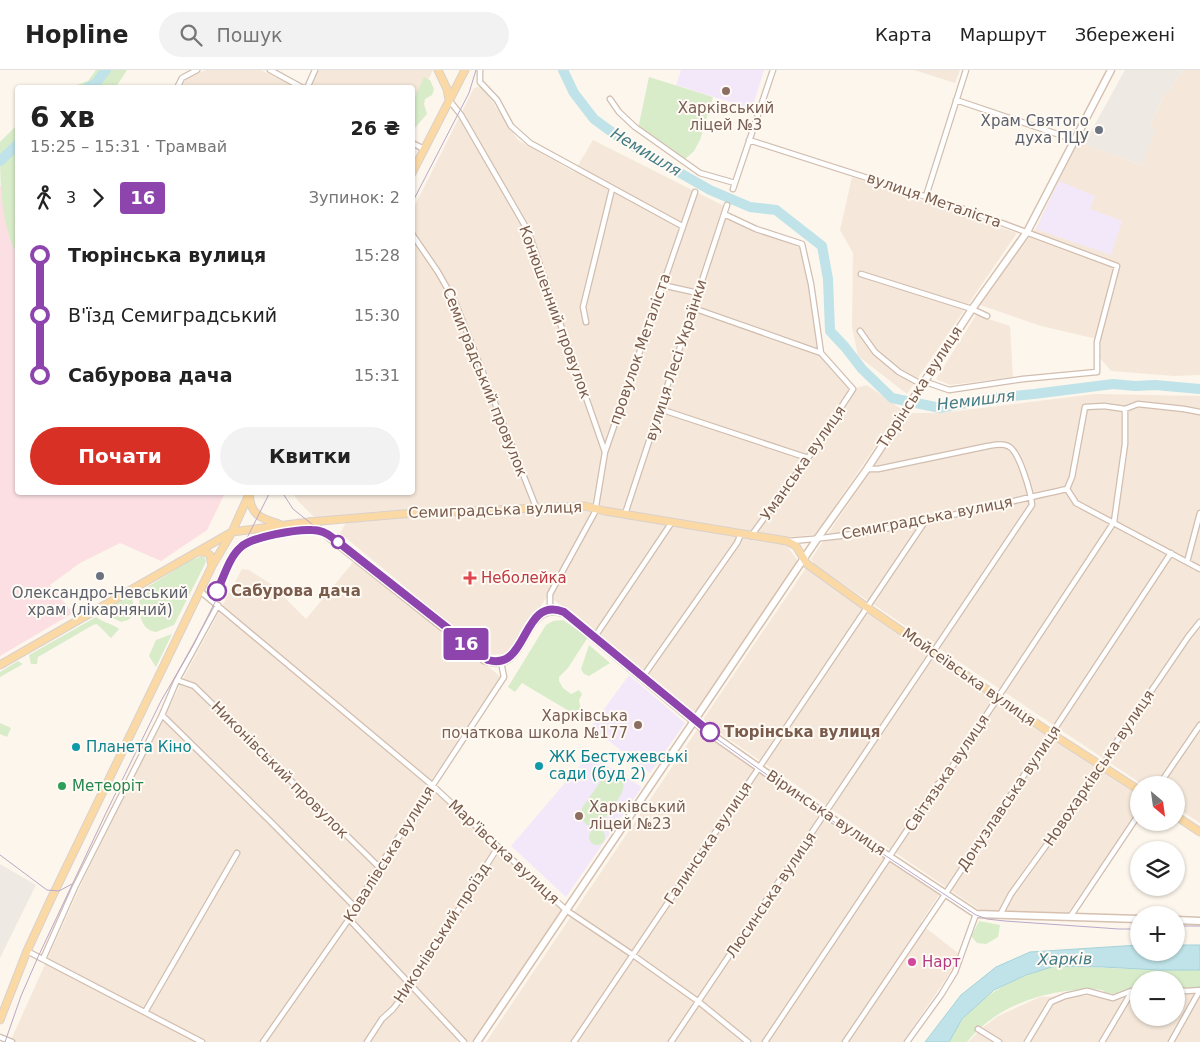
<!DOCTYPE html>
<html lang="uk">
<meta charset="utf-8">
<style>
body{margin:0;font-family:"DejaVu Sans",sans-serif;background:#f2f2f2;color:#222;height:100vh;display:flex;flex-direction:column;font-size:19px;white-space:nowrap}
*{box-sizing:border-box;margin:0}
p{font-size:16px;color:#767676}
.icon{flex:none;width:28px;height:28px;fill:none;stroke:currentColor;stroke-width:2;stroke-linecap:round;stroke-linejoin:round}
.map{position:relative;flex:1;overflow:hidden}
.details{position:absolute;left:15px;top:15px;width:400px;height:410px;display:flex;flex-direction:column;background:#fff;border-radius:5px;box-shadow:0 1px 4px #0004}
.details>*{flex:none}
.badge{padding:0 10px;border-radius:4px;font-size:18px;line-height:32px}
.needle{width:32px;rotate:151deg}
.controls{position:absolute;left:1130px;top:706px;display:grid;gap:10px}
.controls a{display:grid;place-items:center;width:55px;height:55px;border-radius:50%;background:#fff;box-shadow:0 1px 4px #0004;font-size:25px}
.map>.badge{position:absolute;translate:-50% -50%;box-shadow:0 0 0 2px #fff}
.legs{display:flex;align-items:center;gap:8px;height:55px;padding:0 15px;font-size:16px}
.legs p{margin-inline-start:auto}
.head{display:flex;align-items:center;justify-content:space-between;height:85px;padding:0 15px}
h1{font-size:28px;font-weight:600;line-height:38px}
.cta{display:flex;gap:10px;margin-top:auto;padding:10px 15px}
.cta a{flex:1;height:58px;border-radius:30px;background:#d93025;color:#fff;font-size:20px;font-weight:600;line-height:58px;text-align:center}
.cta a+a{background:#f2f2f2;color:#222}
ul{padding:0 15px;list-style:none}
li{display:flex;align-items:center;gap:18px;height:60px;font-size:19px}
li i{display:grid;place-items:center;width:8px;height:100%;margin:0 6px;background:currentColor}
li i::after{content:'';width:12px;height:12px;margin:-6px;border:4px solid;border-radius:50%;background:#fff}
li p{margin-inline-start:auto}
li:first-child i{background:linear-gradient(#0000 50%,currentColor 0)}
li:last-child i{background:linear-gradient(currentColor 50%,#0000 0)}
header{display:flex;align-items:center;gap:30px;box-sizing:border-box;height:70px;padding:0 25px;background:#fff;border-bottom:1px solid #e0e0e0}
header strong{font-size:24px}
nav{display:flex;gap:28px;margin-inline-start:auto;font-size:18px}
.search{width:350px;height:45px;background:#f2f2f2;display:flex;align-items:center;gap:12px;box-sizing:border-box;padding:0 18px;border-radius:28px;color:#767676;font-size:19px}
.map>svg:first-child{display:block}
</style>
<header>
<strong>Hopline</strong>
<div class="search"><svg class="icon" aria-label="search" viewBox="0 0 24 24"><circle cx="10" cy="10" r="6"/><path d="M15 15l6 6"/></svg>Пошук</div>
<nav><a>Карта</a><a>Маршрут</a><a>Збережені</a></nav>
</header>
<div class="map">
<svg width="1200" height="972" viewBox="0 0 1200 972">
<rect width="100%" height="100%" fill="#fdf6ec"/>
<path fill="#f5e8da" d="M206,0H261L295,17L181,18L187,7Z
M318,0H433L413,41L412,18H310Z
M914,0H960L955,13Z
M1183,0H1200V305L1174,306L1111,301L1100,288L1101,270L1041,256L980,235L1036,158L1076,75L1084,74L1142,95L1155,58L1150,55L1165,24L1169,21Z
M482,16L518,70L574,102L593,70L724,136L722,144L755,161L800,176L809,214L820,285L851,319L867,315L901,339L815,465L789,467L588,434L516,435L316,449L298,431L293,423L412,422L413,139L474,18Z
M852,107L1017,163L907,324L858,286L852,257L853,183L840,160Z
M976,245L1010,256L1013,307L950,315L936,309Z
M1095,324L1200,326V753L1176,737V715H1143L816,496L811,489L910,343H941Z
M588,440L785,473L798,491L695,644L548,525L515,576L507,584L487,585L340,463L347,451L501,441Z
M355,490L501,607L429,714L563,840L475,972H10L84,808L184,607L242,499L249,500L277,518L285,528L306,549Z
M806,498L1139,724V740L1068,843L981,841L702,651Z
M697,660L939,825L921,852L926,858L958,883L950,903L903,972H486Z
M1176,923H1200V972H968L982,958L998,946L1040,927L1139,924V948H1176Z"/>
<path fill="#efe9e4" d="M1125,0H1183L1169,21L1165,24L1150,55L1156,58L1142,95L1084,74Z
M0,794L36,815L0,888Z"/>
<path fill="#f3e8fa" d="M681,0H764L752,39L676,15Z
M1059,111L1095,126L1090,139L1122,151L1111,185L1036,159Z
M629,605L685,653L650,703L591,657Z
M589,685L642,717L566,827L511,776Z"/>
<path fill="#fbdfe3" d="M17,111L18,422L225,423L207,460L161,491L120,473L80,493L50,515L73,543L0,586V116Z"/>
<path fill="#d8ecc9" d="M96,0H127L116,17H71L88,11Z
M424,7L430,10L434,19L432,25L425,29L424,34L427,44L413,60V31Z
M649,7L713,27L700,70L694,81L683,91L638,59Z
M17,55L18,178L14,179C0,146 0,108 0,72Z
M202,486L205,488L206,492L174,555L156,562C137,559 140,538 139,522L190,491Z
M132,524L134,545L128,550L121,552L101,542Z
M96,547C103,553 112,553 119,559L111,568L97,554L93,555L38,587L37,594H31L29,585Z
M563,550L588,567L568,598L559,607V611L563,618L571,624L579,620L582,624L579,630L582,646L579,647L522,613L515,622L508,617L546,555L553,551Z
M172,564L156,597L149,586L156,570Z
M589,575L610,593L589,606L584,604L581,599Z
M18,591L23,594L0,607V602Z
M0,653L11,658L7,667L0,664Z
M613,705C634,711 618,729 611,739C607,744 604,752 598,755C594,757 591,756 587,755L580,748L582,738L602,709L607,706Z
M589 767a8 8 0 1 1 16 0a8 8 0 1 1-16 0Z
M979,851L1000,855L998,867L986,874L977,873L972,867V865Z
M1055,896L1159,900H1200V918H1176V910H1139V918C1129,919 1119,926 1109,923C1106,923 1104,921 1102,920C1095,919 1086,920 1079,920C1038,922 993,939 967,972H949C953,965 957,956 963,949C989,919 1018,907 1055,896Z"/>
<path fill="#bfe3e8" stroke="#a5d3da" d="M1139,875V882H1176V875H1200V900H1159L1103,897L1055,896L1026,905L994,920L962,949L949,972H925L961,925L996,897L1030,882Z"/>
<g fill="none" stroke-linecap="round" stroke-linejoin="round">
<path stroke="#bfe3e8" stroke-width="10" d="M563,0L574,23L594,49L624,71L710,120L750,137L776,140L822,176L828,209L830,261L845,277L862,299L892,328L940,338L994,328L1034,324L1113,314L1135,316L1155,315L1200,319
M87,18L96,13L106,0
M0,91L18,74"/>
<defs>
<path id="street" d="M270,0L303,18
M480,0V12L497,30L511,56L530,73L682,156
M177,18L182,8L197,0
M307,18L315,0
M610,29L619,42L635,57L700,103L735,113
M449,30L461,45L528,161L605,382
M956,30L1075,70
M749,70L967,140L1117,196L1097,272V302L1023,309L949,320L923,311
M412,73L424,79
M733,119L773,0
M926,126L966,0
M724,144L756,159L802,174L811,214L821,283
M412,164L438,202L455,232L536,437
M861,204L972,239L987,246
M662,215L698,223
M693,238L821,283L853,319L808,388L751,466
M586,252L583,237L612,119
M860,261L875,282L899,302L921,314
M660,339L808,388
M1067,419L1072,407L1085,337L1104,336L1125,339L1138,334L1184,339L1200,342
M1067,419L1076,433L1200,499
M625,444L727,135
M788,471C882,465 975,439 1067,419
M1187,492L1200,443
M200,521L432,715L566,840L633,885L699,932L748,972
M550,541V524L595,442L605,382L695,122
M594,568L672,452
M642,608L737,473L741,464
M177,610L194,616L379,797
M162,645L270,751L356,838
M1159,715L1200,655
M1000,845L1011,824L1103,697L1113,677L1188,567L1200,552
M1070,847L1139,744
M349,849L464,972
M27,881L202,972
M43,889L75,817L162,645L177,610L218,535
M1176,920L1187,921L1200,920
M145,942L237,783
M978,959L999,972
M0,967L12,972
M263,972L349,849L379,797L504,607L501,592
M367,972L382,949L393,939L411,915L498,777
M574,972L926,450
M671,972L1032,435C1031,423 1019,380 1008,376C1002,373 994,375 988,376L878,399H867
M765,972L938,714L946,706L1114,452L1125,374V339
M845,972L946,823L1171,483
M907,972L941,925L955,902L976,844
M1027,972L1051,932L1065,926L1087,921L1113,928L1131,921H1139
M1102,972L1131,923
M1171,972L1200,920"/>
<path id="secondary" d="M310,452L484,590C530,608 519,528 564,543L701,657L825,744L976,844L1139,849
M1176,850L1200,851
M477,972L817,469L867,399L972,239L1027,162L1111,0"/>
<path id="primary" d="M438,0L447,19L449,30
M412,103L465,0
M249,424C251,446 261,448 279,454
M198,482H205L210,485L212,496
M0,595L232,462L309,452L402,444L585,436L605,441L787,471L796,476L807,494L868,538L1052,664L1139,720
M1176,746L1200,762
M0,950L27,881L51,829L212,496L232,462L250,422"/>
</defs>
<use href="#street" stroke="#d1beb0" stroke-width="7"/>
<use href="#secondary" stroke="#d6c0b0" stroke-width="9"/>
<use href="#primary" stroke="#dad1cd" stroke-width="9"/>
<use href="#street" stroke="#fff" stroke-width="4.5"/>
<use href="#secondary" stroke="#fff" stroke-width="6"/>
<use href="#primary" stroke="#fbd9a5" stroke-width="7"/>
<path stroke="#b9a8c9" stroke-width="1" d="M412,133L469,23L476,0
M282,422L293,439L485,592C530,608 523,524 565,546L700,657L822,744L976,845L987,849L1005,851L1119,859H1139
M242,475C255,466 304,457 319,461
M0,785L47,820L59,821L72,814
M1176,856H1200
M5,972L21,926L38,887L106,743L161,631L193,576L270,422"/>
</g>
<g fill="none" stroke-linecap="round" stroke-linejoin="round">
<defs>
<path id="line-1" d="M217,521C224,507 229,487 241,477C251,467 297,459 312,460C320,460 327,463 333,468L488,590C529,602 521,525 564,542L710,662"/>
</defs>
<use href="#line-1" stroke="#fff" stroke-width="11"/>
<use href="#line-1" stroke="#8e44ad" stroke-width="8"/>
</g>
<g fill="#8d6e63" stroke="#fffaf3" stroke-width="2">
<circle cx="726" cy="21" r="5"/>
<circle cx="638" cy="655" r="5"/>
<circle cx="579" cy="746" r="5"/>
</g>
<g fill="#6b7280" stroke="#fffaf3" stroke-width="2">
<circle cx="1099" cy="60" r="5"/>
<circle cx="100" cy="506" r="5"/>
</g>
<g fill="#fff" stroke="#8e44ad" stroke-width="2.5">
<circle cx="338" cy="472" r="6"/>
<circle cx="217" cy="521" r="9"/>
<circle cx="710" cy="662" r="9"/>
</g>
<path fill="#e0444e" stroke="#fffaf3" stroke-width="2" d="M467.5 500.5h5v5h5v5h-5v5h-5v-5h-5v-5h5z"/>
<g fill="#0f9aa8" stroke="#fffaf3" stroke-width="2">
<circle cx="76" cy="677" r="5"/>
<circle cx="539" cy="696" r="5"/>
</g>
<circle fill="#2e9e5b" stroke="#fffaf3" stroke-width="2" cx="62" cy="716" r="5"/>
<circle fill="#d1479c" stroke="#fffaf3" stroke-width="2" cx="912" cy="892" r="5"/>
<g text-anchor="middle" dominant-baseline="central" stroke-width="4" stroke-linejoin="round" paint-order="stroke">
<g font-size="15" fill="#785e54" stroke="#fffaf3">
<text x="726" y="38">Харківський<tspan x="726" dy="17">ліцей №3</tspan></text>
<text x="628" y="646" text-anchor="end">Харківська<tspan x="628" dy="17">початкова школа №177</tspan></text>
<text x="589" y="737" text-anchor="start">Харківський<tspan x="589" dy="17">ліцей №23</tspan></text>
</g>
<g font-size="15" fill="#5b616d" stroke="#fffaf3" text-anchor="end">
<text x="1089" y="51">Храм Святого<tspan x="1089" dy="17">духа ПЦУ</tspan></text>
<text x="100" y="523" text-anchor="middle">Олександро-Невський<tspan x="100" dy="17">храм (лікарняний)</tspan></text>
</g>
<g font-size="15" fill="#7a5c4d" stroke="#fffaf3">
<text transform="translate(934 130) rotate(19)">вулиця Металіста</text>
<text transform="translate(555 242) rotate(70)">Конюшенний провулок</text>
<text transform="translate(640 279) rotate(-71)">провулок Металіста</text>
<text transform="translate(676 290) rotate(-72)">вулиця Лесі Українки</text>
<text transform="translate(485 312) rotate(68)">Семиградський провулок</text>
<text transform="translate(920 317) rotate(-57)">Тюрінська вулиця</text>
<text transform="translate(803 393) rotate(-55)">Уманська вулиця</text>
<text transform="translate(495 440) rotate(-2)">Семиградська вулиця</text>
<text transform="translate(927 448) rotate(-11)">Семиградська вулиця</text>
<text transform="translate(969 607) rotate(35)">Мойсеївська вулиця</text>
<text transform="translate(1099 698) rotate(-56)">Новохарківська вулиця</text>
<text transform="translate(280 700) rotate(45)">Никонівський провулок</text>
<text transform="translate(947 703) rotate(-56)">Світязька вулиця</text>
<text transform="translate(1009 728) rotate(-56)">Донузлавська вулиця</text>
<text transform="translate(826 743) rotate(34)">Віринська вулиця</text>
<text transform="translate(708 773) rotate(-56)">Галинська вулиця</text>
<text transform="translate(504 782) rotate(43)">Мар'ївська вулиця</text>
<text transform="translate(389 784) rotate(-58)">Ковалівська вулиця</text>
<text transform="translate(771 825) rotate(-56)">Люсинська вулиця</text>
<text transform="translate(442 863) rotate(-57)">Никонівський проїзд</text>
</g>
<g font-size="15" fill="#be3a42" stroke="#fffaf3" text-anchor="start">
<text x="481" y="508">Неболейка</text>
</g>
<g font-size="15" font-weight="bold" fill="#7a5c4d" stroke="#fffaf3" text-anchor="start">
<text x="231" y="521">Сабурова дача</text>
<text x="724" y="662">Тюрінська вулиця</text>
</g>
<g font-size="15" fill="#0d838f" stroke="#fffaf3" text-anchor="start">
<text x="86" y="677">Планета Кіно</text>
<text x="549" y="687">ЖК Бестужевські<tspan x="549" dy="17">сади (буд 2)</tspan></text>
</g>
<g font-size="15" fill="#27864d" stroke="#fffaf3" text-anchor="start">
<text x="72" y="716">Метеоріт</text>
</g>
<g font-size="15" fill="#b23c85" stroke="#fffaf3" text-anchor="start">
<text x="922" y="892">Нарт</text>
</g>
<g font-size="16" font-style="italic" fill="#437c86" stroke="#fffaf3">
<text transform="translate(646 82) rotate(31)">Немишля</text>
<text transform="translate(976 330) rotate(-7)">Немишля</text>
<text transform="translate(1065 889) rotate(-1)">Харків</text>
</g>
</g>
</svg>
<div class="controls">
<a><svg class="needle" viewBox="-14 -14 28 28"><path d="M0-13l5 13h-10z" fill="#e53935"/><path d="M0 13l5-13h-10z" fill="#767676"/></svg></a>
<a><svg class="icon" aria-label="layers" viewBox="0 0 24 24"><path d="M12 4l9 5-9 5-9-5zM3 14l9 5 9-5"/></svg></a>
<a>+</a>
<a>−</a>
</div>
<b class="badge" style="left:466px;top:574px;background:#8e44ad;color:#fff">16</b>
<section class="details">
<div class="head"><div><h1>6 хв</h1><p>15:25 – 15:31 · Трамвай</p></div><b>26 ₴</b></div>
<div class="legs"><svg class="icon" aria-label="walk" viewBox="0 0 24 24"><circle cx="13" cy="4" r="2"/><path d="M13 8l-2 6 4 7M11 14l-3 7M7 12l3-4h3l4 4"/></svg>3<svg class="icon" aria-label="forward" viewBox="0 0 24 24"><path d="M9 5l7 7-7 7"/></svg><b class="badge" style="background:#8e44ad;color:#fff">16</b><p>Зупинок: 2</p></div>
<ul>
<li><i style="color:#8e44ad"></i><b>Тюрінська вулиця</b><p>15:28</p></li>
<li><i style="color:#8e44ad"></i><span>В'їзд Семиградський</span><p>15:30</p></li>
<li><i style="color:#8e44ad"></i><b>Сабурова дача</b><p>15:31</p></li>
</ul>
<div class="cta"><a>Почати</a><a>Квитки</a></div>
</section>
</div>
